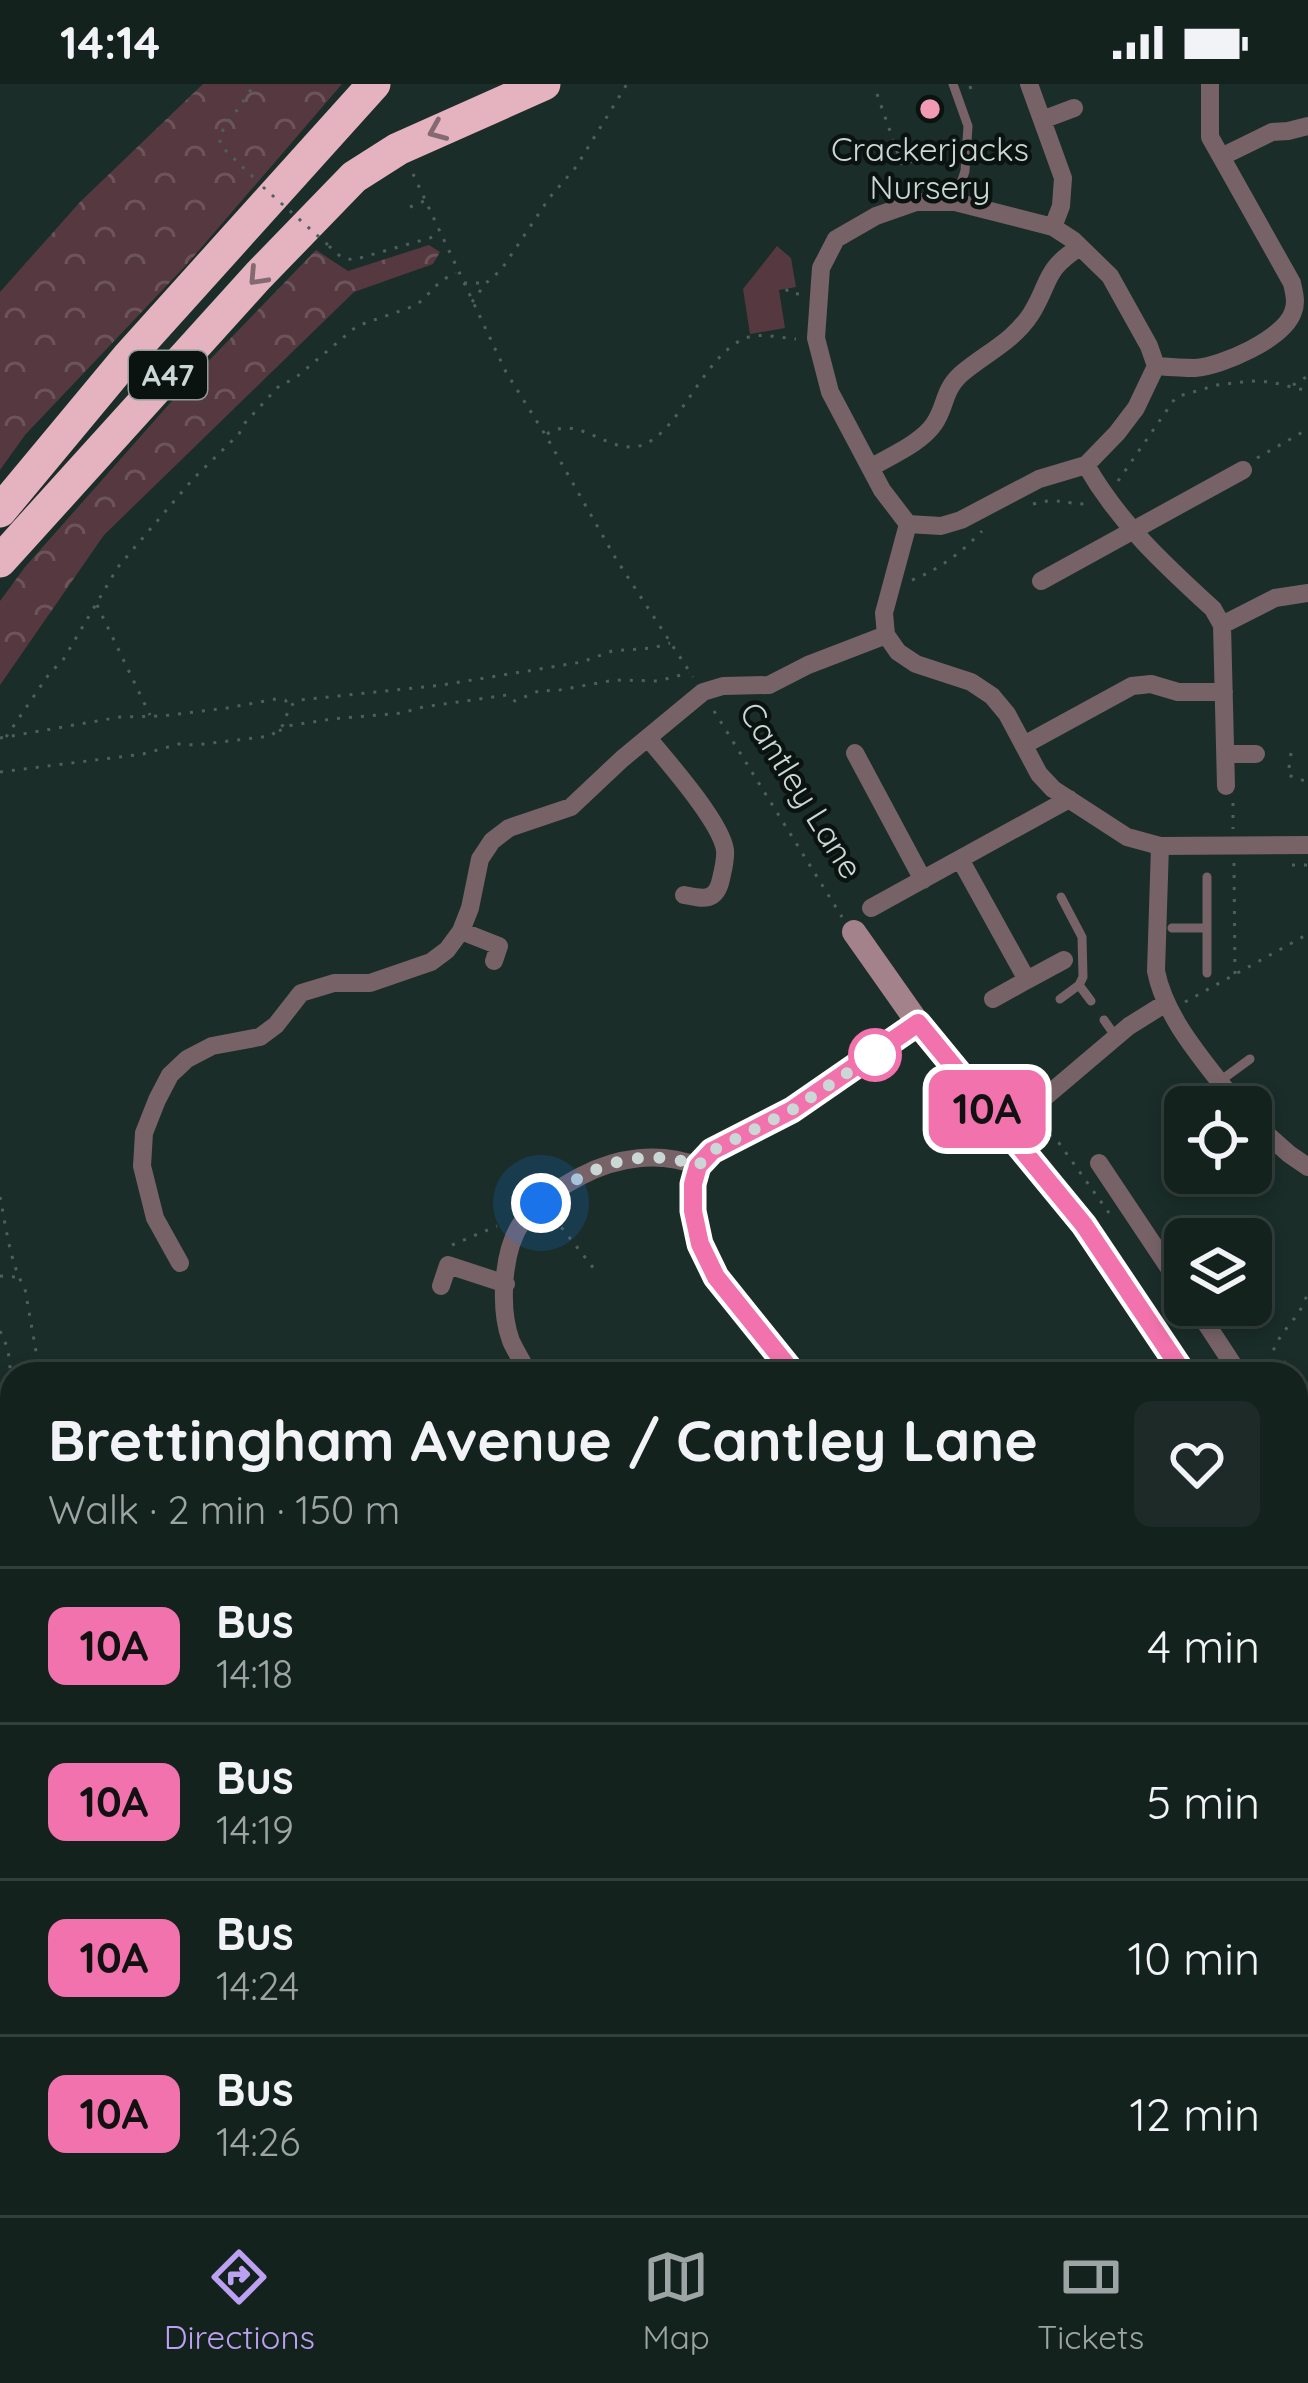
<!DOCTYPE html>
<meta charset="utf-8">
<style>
body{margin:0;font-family:Quicksand,sans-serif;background:#1d2a27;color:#f1f3f6;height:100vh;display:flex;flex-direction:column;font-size:45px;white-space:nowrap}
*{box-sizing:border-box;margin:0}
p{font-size:39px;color:#9da4a4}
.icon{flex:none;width:66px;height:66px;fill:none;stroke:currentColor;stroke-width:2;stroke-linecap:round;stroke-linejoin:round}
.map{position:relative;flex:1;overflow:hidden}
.drawer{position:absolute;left:0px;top:1278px;width:1308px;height:855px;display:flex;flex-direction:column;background:#14221e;border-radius:36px 36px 0 0;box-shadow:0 6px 18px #0003,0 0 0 3px #333f3c}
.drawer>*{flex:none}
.badge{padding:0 24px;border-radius:18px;font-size:42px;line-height:78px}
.fabs{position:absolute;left:1164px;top:1002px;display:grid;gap:24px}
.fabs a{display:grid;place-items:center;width:108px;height:108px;border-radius:18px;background:#14221e;box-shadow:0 6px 18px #0003,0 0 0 3px #333f3c;font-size:60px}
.you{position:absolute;width:60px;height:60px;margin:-30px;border:9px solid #fff;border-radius:50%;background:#1a73e8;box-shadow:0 0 0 18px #1a73e833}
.map>.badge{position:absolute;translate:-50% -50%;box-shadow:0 0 0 6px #fff}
.round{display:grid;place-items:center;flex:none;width:126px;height:126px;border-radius:18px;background:#1d2a27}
.summary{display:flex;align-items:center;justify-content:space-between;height:204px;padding:0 48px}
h1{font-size:57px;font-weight:800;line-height:90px}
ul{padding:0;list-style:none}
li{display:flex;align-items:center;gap:36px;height:156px;padding:0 48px;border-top:3px solid #333f3c}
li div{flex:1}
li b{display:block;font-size:45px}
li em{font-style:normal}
li .badge{min-width:132px;font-weight:700;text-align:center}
.status{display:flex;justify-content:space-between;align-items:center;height:84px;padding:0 60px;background:#14221e;direction:ltr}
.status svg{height:33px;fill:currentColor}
.menu{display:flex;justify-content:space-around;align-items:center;height:168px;border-top:3px solid #333f3c;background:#14221e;font-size:33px;color:#9da4a4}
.menu a{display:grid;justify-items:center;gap:6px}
.menu .on{color:#bca0f2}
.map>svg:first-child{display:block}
</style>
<div class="status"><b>14:14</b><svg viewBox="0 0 49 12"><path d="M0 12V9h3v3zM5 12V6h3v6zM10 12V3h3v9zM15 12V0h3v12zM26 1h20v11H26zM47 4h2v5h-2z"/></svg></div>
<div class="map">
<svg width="1308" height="2131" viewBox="0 0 1308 2131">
<defs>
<pattern id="forest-crowns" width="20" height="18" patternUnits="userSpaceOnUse" patternTransform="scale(3)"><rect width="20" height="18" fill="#563840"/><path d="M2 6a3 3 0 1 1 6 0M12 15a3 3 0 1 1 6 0" fill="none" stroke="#6d545b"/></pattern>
</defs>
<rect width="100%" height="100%" fill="#1a2d28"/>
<path fill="#563840" d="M777,162L791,174L796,203L779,206L785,244L750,250L743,205Z"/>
<path fill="url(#forest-crowns)" d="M203,0H342L189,178L25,351L0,386V208L80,118Z
M429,161L440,168L433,180L354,208L104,451L0,601V517L25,483L194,292L316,166L348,187Z"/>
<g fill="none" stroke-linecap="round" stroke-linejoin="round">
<path stroke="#4f605c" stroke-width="3" stroke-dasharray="3 9" stroke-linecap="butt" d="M969,4L980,0
M877,10L902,81L955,62
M413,90L506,288L546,352L616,475L693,593
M253,93L221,62L219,52L255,0
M410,123L424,117
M329,162L341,173L353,176L440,151
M464,199H485
M786,205L789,209L799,210
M472,218L486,199L501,186L550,113L576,83L627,0
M1293,301L1308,292
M547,350C580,328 611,375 645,360C682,344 707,265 749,253C764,249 781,254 796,255
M1257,374L1308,345
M1118,397L1176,313L1217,301L1251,297L1271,298L1308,307
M1033,420C1058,413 1062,420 1087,420
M912,496C940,485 962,468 982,447
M97,521L150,631
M714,627L842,833
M279,647L287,642L332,635L402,629L423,623L507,611L515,617L541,606L554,607L615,596L658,597L689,589
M6,653L49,590L63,576L118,483L193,395L239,350L243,341L280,301L294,295L357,242L414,222C431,212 432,199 456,189
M0,654L120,633L162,632L227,624L276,615L285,616L290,622
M1291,669L1288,691L1308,698
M0,688L143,670L179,660L195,661L271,652L283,641L290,622L300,616L442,601L582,578L612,567L653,564L670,559
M1233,719V745
M1234,779L1235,891
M1292,781H1308
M1185,918L1308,850
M1040,1043L1059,1059L1109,1129
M0,1113C6,1143 10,1179 25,1205L40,1290
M554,1134L595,1186
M452,1161L497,1142
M0,1192L15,1193L20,1198
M0,1247L8,1265L12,1301
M1271,1281L1292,1277
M1272,1290C1268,1266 1279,1254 1293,1236C1300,1229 1304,1218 1308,1209
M1296,1304H1302
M1296,1320L1308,1317
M0,1366L12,1376
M1296,1374L1308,1371
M1296,1419L1308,1421
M0,1482L12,1479
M1296,1579L1308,1571
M0,1942L12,1971
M74,2121L77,2131"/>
<path stroke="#776268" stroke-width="9" d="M953,0L968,42L965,87L955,118
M1207,793V889
M1172,844H1207
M1079,901L1091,917
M1060,915L1079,901L1083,893L1082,853L1061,813
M1104,936L1116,953
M1220,997L1250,975"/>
<path stroke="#776268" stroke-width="18" d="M1029,0L1063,94L1061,122L1053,143
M1042,36L1074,24
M1221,73L1272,48L1288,47L1308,42
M916,118H955L1053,143L1073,156L1110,192L1149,262L1156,282L1136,324L1117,349L1086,381L1039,395L961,436L941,442L908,440L882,406L830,308L816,254L821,184L836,155L876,132Z
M1156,282C1169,283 1182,284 1195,284C1222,282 1284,255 1293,228C1297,218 1294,209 1292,199L1210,53V0
M1086,381C1119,439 1165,481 1213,525L1222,541L1226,702
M872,383C892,371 921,359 934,340C946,323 943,307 960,291C984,270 1013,258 1031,230C1051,198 1043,186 1080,163
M908,440L884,529L886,551L898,568L916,580L971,598L992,612L1007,630L1039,690L1053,705L1127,753L1160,762L1308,761
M1041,497L1243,386
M1222,541L1275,514L1308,509
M648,654C667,677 721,738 725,766C726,775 723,786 721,795C716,818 704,815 684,811
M1024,661L1132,602L1151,600L1178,608H1224
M855,669L923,796
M1226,670H1256
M1160,762L1156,887C1166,938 1209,982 1239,1023
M960,775L1027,896L993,915
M871,824L1069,715
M461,847L499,862L494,877
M1027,896L1064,876
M1251,1036L1289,1070L1308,1083
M1005,1047L1129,942L1166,919
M1099,1079L1185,1208
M180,1179L155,1134L142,1082L144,1049L157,1016L170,991L187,975L212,962L260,953L276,941L301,909L334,899H370L431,878L447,866L461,847L470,824L480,775L492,757L509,744L571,723L622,675L703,608L723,602L769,601L808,581L886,551
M441,1202L448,1181L506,1200
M1194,1221L1232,1279L1216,1290
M529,1290C523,1279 516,1268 511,1257C499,1224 502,1167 522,1138C535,1119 560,1103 581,1092C617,1073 659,1067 698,1082
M794,1290L716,1193L700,1160L693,1127V1100L698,1082L712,1067L792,1026L918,939
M786,2131L796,2121"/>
<path stroke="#a4828b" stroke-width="24" d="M854,848L918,939L1084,1141L1184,1290
M1296,1457L1308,1475"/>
<path stroke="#e5b2bf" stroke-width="33" d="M0,427L128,273L374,0
M0,477L258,192L354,93L398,65L544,0"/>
<path stroke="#4f605c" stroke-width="3" stroke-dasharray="3 9" stroke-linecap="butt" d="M263,103L329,162"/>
</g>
<defs><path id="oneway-chevron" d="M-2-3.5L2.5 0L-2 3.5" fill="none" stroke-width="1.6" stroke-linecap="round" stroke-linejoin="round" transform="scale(3)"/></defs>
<g stroke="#836a71">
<use href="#oneway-chevron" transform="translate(437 47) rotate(157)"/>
<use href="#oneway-chevron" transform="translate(257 193) rotate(133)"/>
</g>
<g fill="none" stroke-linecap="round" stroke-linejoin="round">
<defs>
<path id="line" d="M794,1290L716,1193L700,1160L693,1127V1100L698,1082L712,1067L792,1026L918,939L1084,1141L1184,1290"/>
</defs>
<use href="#line" stroke="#fff" stroke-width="27"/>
<use href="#line" stroke="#f172ac" stroke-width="18"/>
<path stroke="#cbd7d4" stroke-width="12" stroke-dasharray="0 21.6" d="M541,1119C589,1083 638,1060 698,1082L712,1067L792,1026L880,967L875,971"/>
</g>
<circle fill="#f19ab3" stroke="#0b1311" stroke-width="4.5" cx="930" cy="25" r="12"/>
<circle fill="#fff" stroke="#f172ac" stroke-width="6" cx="875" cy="971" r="24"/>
<g text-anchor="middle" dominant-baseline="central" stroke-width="9" stroke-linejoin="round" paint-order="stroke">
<rect fill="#0b1311" stroke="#919c9a" stroke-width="3" x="129" y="267" width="78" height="48" rx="9"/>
<g font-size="30" font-weight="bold" fill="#cbd7d4">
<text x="168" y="291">A47</text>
</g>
<g font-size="33" fill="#cbd7d4" stroke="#0b1311">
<text x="930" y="64">Crackerjacks<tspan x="930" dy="38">Nursery</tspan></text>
</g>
<g font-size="33" fill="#cbd7d4" stroke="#0b1311">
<text transform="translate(802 706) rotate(58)">Cantley Lane</text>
</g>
</g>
</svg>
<div class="fabs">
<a><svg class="icon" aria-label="locate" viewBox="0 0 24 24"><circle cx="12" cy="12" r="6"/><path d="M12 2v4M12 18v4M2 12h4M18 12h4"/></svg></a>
<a><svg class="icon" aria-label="layers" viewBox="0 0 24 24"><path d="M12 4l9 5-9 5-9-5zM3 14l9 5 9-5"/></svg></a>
</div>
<div class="you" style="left:541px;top:1119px"></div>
<b class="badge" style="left:987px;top:1025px;background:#f172ac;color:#111">10A</b>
<section class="drawer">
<div class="summary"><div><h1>Brettingham Avenue / Cantley Lane</h1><p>Walk · 2 min · 150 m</p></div><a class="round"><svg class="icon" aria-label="heart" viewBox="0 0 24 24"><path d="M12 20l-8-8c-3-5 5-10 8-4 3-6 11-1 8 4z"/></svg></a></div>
<ul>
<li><span class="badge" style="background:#f172ac;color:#111">10A</span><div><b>Bus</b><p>14:18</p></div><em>4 min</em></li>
<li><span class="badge" style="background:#f172ac;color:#111">10A</span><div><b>Bus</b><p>14:19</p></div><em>5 min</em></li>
<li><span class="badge" style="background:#f172ac;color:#111">10A</span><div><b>Bus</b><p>14:24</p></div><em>10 min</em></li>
<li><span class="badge" style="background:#f172ac;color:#111">10A</span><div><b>Bus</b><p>14:26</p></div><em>12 min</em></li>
</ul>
</section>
</div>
<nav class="menu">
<a class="on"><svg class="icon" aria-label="directions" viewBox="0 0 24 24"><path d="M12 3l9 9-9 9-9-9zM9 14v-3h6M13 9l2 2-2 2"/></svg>Directions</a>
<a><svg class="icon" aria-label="map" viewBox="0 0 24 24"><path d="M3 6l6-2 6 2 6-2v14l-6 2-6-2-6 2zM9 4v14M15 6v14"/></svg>Map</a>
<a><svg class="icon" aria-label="tickets" viewBox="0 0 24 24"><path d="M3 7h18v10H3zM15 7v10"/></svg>Tickets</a>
</nav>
